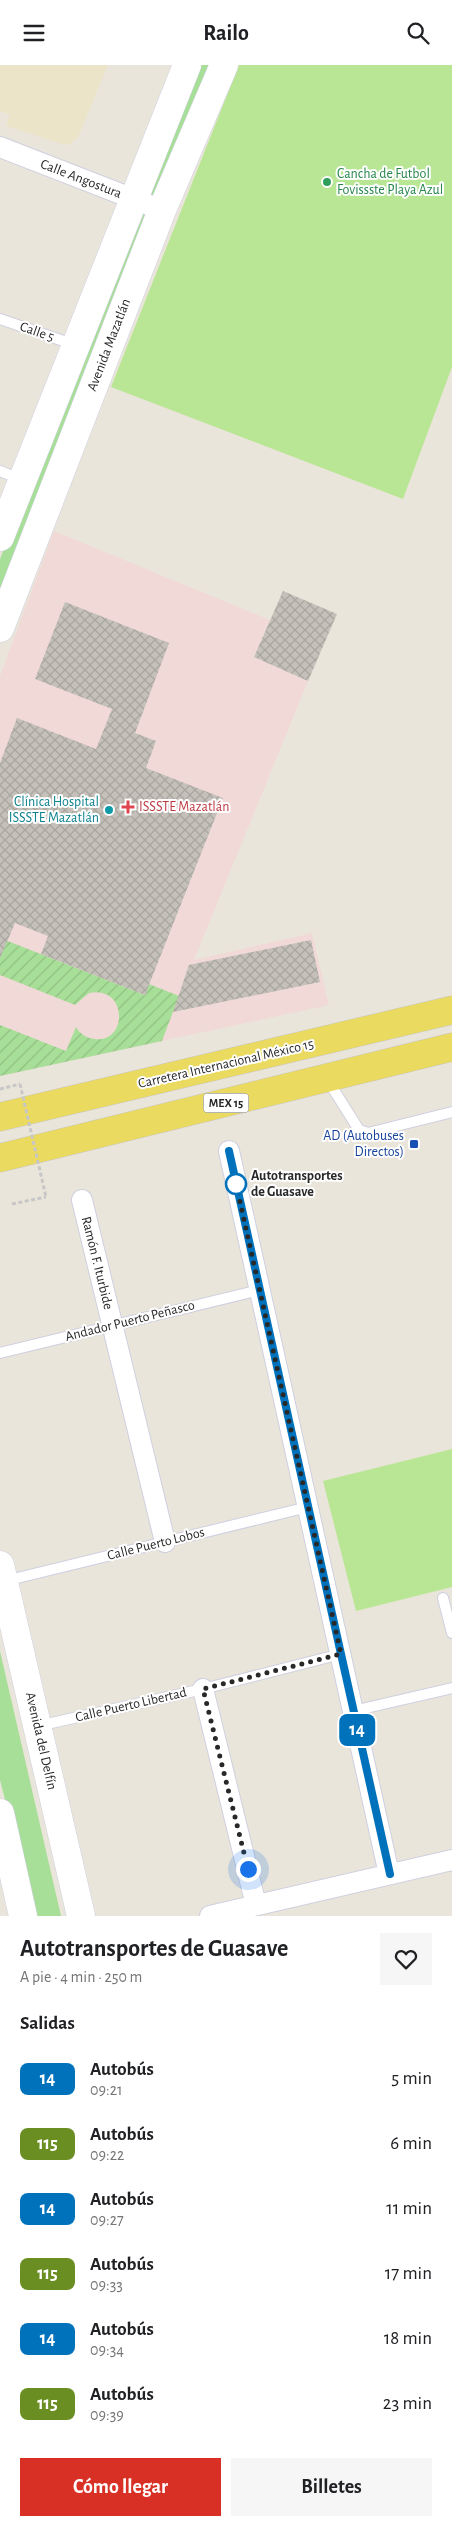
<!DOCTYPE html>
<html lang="es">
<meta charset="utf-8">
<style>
body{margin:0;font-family:"Alegreya Sans",sans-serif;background:#f6f6f6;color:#202124;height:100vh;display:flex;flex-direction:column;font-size:19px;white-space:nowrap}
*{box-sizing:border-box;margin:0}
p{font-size:16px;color:#757577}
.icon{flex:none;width:28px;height:28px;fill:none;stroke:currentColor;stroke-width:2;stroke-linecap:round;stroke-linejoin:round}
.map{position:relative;height:1851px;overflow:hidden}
.panel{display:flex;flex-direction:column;background:#fff;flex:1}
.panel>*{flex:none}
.badge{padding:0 10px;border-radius:8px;font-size:18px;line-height:32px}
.you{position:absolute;width:25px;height:25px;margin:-12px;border:4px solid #fff;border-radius:50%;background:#1a73e8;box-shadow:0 0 0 8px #1a73e833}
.map>.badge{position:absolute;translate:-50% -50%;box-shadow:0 0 0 2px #fff}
h2{padding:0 20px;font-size:19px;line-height:45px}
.round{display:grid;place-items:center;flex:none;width:52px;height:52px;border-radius:0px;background:#f6f6f6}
.head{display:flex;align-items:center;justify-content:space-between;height:85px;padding:0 20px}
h1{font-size:24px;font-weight:700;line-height:38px}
.action{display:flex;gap:10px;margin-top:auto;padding:10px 20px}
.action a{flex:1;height:58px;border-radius:0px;background:#d93025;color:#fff;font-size:20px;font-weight:700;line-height:58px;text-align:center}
.action a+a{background:#f6f6f6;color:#202124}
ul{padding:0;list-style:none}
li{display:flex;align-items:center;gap:15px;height:65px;padding:0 20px}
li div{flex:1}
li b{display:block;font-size:19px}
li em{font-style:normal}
li .badge{min-width:55px;font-weight:700;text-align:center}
header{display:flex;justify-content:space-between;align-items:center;height:65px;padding:0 20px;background:#fff;font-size:22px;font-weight:700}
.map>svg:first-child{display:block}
</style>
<header><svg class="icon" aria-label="menu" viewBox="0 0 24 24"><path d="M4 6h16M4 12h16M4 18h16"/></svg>Railo<svg class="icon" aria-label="search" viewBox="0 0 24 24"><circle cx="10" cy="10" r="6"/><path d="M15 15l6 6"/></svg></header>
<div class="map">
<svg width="452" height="1851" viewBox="0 0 452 1851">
<defs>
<pattern id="garden-furrows" width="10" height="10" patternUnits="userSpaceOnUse" patternTransform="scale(1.25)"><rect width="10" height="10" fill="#a8df98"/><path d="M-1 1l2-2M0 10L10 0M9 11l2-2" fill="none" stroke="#91bf83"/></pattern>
<pattern id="building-cross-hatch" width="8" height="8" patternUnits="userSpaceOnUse" patternTransform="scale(1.25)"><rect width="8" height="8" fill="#c5c1ba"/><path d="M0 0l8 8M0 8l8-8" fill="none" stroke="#a9a6a0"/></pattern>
</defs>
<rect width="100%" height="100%" fill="#eae5da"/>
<path fill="#ebe4c9" d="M0,0H108L78,72L70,79L65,80L6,61L10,50L0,46Z"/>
<path fill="#f1d9d7" d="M54,466L270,555L254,592L308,616L194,895L312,868L329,940L0,1011V611Z"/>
<path fill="#a8df98" d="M194,0H220L0,562V494Z
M0,1586L61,1851H35L0,1715Z"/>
<path fill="url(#garden-furrows)" d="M0,873L145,930L149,919L179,931L162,976L0,1011V960L66,986L76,962C80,969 86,973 95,974C128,978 128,920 89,928L75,940L0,910Z"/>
<path fill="#b9e694" d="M239,0H452V302L403,434L111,322Z
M452,1384V1522L356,1546L323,1416Z"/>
<path fill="url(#building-cross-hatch)" d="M283,526L337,549L308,616L254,592Z
M65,537L169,578L135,668L156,676L146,703L223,733L145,930L41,889L48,871L15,858L0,893V698L17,653L96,684L112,644L35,614Z
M311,875L320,917L173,947L189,900Z"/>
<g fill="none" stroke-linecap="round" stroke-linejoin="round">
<defs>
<path id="lane" d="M0,254L75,280
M0,406L22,415
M327,1014L359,1065L368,1068L452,1047
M0,1288L260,1225
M5,1516L308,1442
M443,1533L452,1568
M353,1646L452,1623
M38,1661L203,1624L341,1589"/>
<path id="street" d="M0,82L162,145
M229,1086L389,1809
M82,1135L165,1477
M203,1624L256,1840
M210,1851L452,1795"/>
<path id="secondary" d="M0,472L187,0
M0,563L162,145L224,0
M0,1500L81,1851
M0,1748L23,1851"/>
<path id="primary" d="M0,1052L452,945
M0,1093L452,982"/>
</defs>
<use href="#lane" stroke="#cfd0e0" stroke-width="12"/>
<use href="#street" stroke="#cfd0e0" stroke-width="22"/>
<use href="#secondary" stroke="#cfd0e0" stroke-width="29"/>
<use href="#primary" stroke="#c7c7c7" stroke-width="29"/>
<path stroke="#c7c7c7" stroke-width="3" stroke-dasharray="4 2.5" stroke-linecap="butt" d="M0,1024L20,1019
M12,1139L46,1132"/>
<use href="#lane" stroke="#fff" stroke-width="10"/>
<use href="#street" stroke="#fff" stroke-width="20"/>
<use href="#secondary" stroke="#fff" stroke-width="28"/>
<use href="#primary" stroke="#eada5f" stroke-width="28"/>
<path stroke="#c7c7c7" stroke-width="3" stroke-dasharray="4 2.5" stroke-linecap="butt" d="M20,1019L46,1132"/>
</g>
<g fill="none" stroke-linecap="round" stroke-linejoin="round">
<defs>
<path id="line" d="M229,1086L390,1809"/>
</defs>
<use href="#line" stroke="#fff" stroke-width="11"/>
<use href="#line" stroke="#0072bc" stroke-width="8"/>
<path stroke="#282828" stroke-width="5" stroke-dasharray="0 9" d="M236,1119L341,1589L203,1624L248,1804"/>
</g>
<circle fill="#2e9e5b" stroke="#fff" stroke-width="2" cx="327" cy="117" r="5"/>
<path fill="#e0444e" stroke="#fff" stroke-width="2" d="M125.5 734.5h5v5h5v5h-5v5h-5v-5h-5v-5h5z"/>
<circle fill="#0f9aa8" stroke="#fff" stroke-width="2" cx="109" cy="745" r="5"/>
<rect fill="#1a4fb4" stroke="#fff" stroke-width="2" x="409" y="1074" width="10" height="10" rx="2.5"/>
<circle fill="#fff" stroke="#0072bc" stroke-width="2.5" cx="236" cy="1119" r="10"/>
<g text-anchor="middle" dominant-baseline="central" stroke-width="4" stroke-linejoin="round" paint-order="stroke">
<rect fill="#fff" stroke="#686868" stroke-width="1" x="203.5" y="1028.5" width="45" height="19" rx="4"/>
<g font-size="12" font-weight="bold" fill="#282828">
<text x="226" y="1038">MEX 15</text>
</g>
<g font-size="14" fill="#27864d" stroke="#fff" text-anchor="start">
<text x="337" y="109">Cancha de Futbol<tspan x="337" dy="16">Fovissste Playa Azul</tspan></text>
</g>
<g font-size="14" fill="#282828" stroke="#fff">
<text transform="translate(81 114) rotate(21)">Calle Angostura</text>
<text transform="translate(37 267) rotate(19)">Calle 5</text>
<text transform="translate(109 280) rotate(-69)">Avenida Mazatlán</text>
<text transform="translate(226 999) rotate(-13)">Carretera Internacional México 15</text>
<text transform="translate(97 1198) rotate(76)">Ramón F. Iturbide</text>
<text transform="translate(130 1256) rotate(-14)">Andador Puerto Peñasco</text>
<text transform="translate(156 1479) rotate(-14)">Calle Puerto Lobos</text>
<text transform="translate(131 1640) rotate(-13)">Calle Puerto Libertad</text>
<text transform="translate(41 1676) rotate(77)">Avenida del Delfín</text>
</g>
<g font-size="14" fill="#0d838f" stroke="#fff" text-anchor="end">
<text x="99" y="737">Clínica Hospital<tspan x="99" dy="16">ISSSTE Mazatlán</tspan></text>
</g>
<g font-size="14" fill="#be3a42" stroke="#fff" text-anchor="start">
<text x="139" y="742">ISSSTE Mazatlán</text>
</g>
<g font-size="14" fill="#164399" stroke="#fff" text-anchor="end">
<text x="404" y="1071">AD (Autobuses<tspan x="404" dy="16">Directos)</tspan></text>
</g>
<g font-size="14" font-weight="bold" fill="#282828" stroke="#fff" text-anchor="start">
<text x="251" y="1111">Autotransportes<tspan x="251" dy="16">de Guasave</tspan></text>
</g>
</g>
</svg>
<div class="you" style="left:248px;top:1804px"></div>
<b class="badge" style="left:357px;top:1665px;background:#0072bc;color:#fff">14</b>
</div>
<section class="panel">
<div class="head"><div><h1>Autotransportes de Guasave</h1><p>A pie · 4 min · 250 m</p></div><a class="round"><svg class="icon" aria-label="heart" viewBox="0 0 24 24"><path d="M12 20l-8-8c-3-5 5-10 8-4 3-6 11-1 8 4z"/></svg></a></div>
<h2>Salidas</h2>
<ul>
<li><span class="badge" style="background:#0072bc;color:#fff">14</span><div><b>Autobús</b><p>09:21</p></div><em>5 min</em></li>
<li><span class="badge" style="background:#6b8e23;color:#fff">115</span><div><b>Autobús</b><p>09:22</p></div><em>6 min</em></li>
<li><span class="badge" style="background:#0072bc;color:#fff">14</span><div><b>Autobús</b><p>09:27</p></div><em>11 min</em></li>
<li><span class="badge" style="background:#6b8e23;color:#fff">115</span><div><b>Autobús</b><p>09:33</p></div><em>17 min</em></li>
<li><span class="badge" style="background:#0072bc;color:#fff">14</span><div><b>Autobús</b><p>09:34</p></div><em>18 min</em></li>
<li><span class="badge" style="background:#6b8e23;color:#fff">115</span><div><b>Autobús</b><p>09:39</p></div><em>23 min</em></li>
</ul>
<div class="action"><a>Cómo llegar</a><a>Billetes</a></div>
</section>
